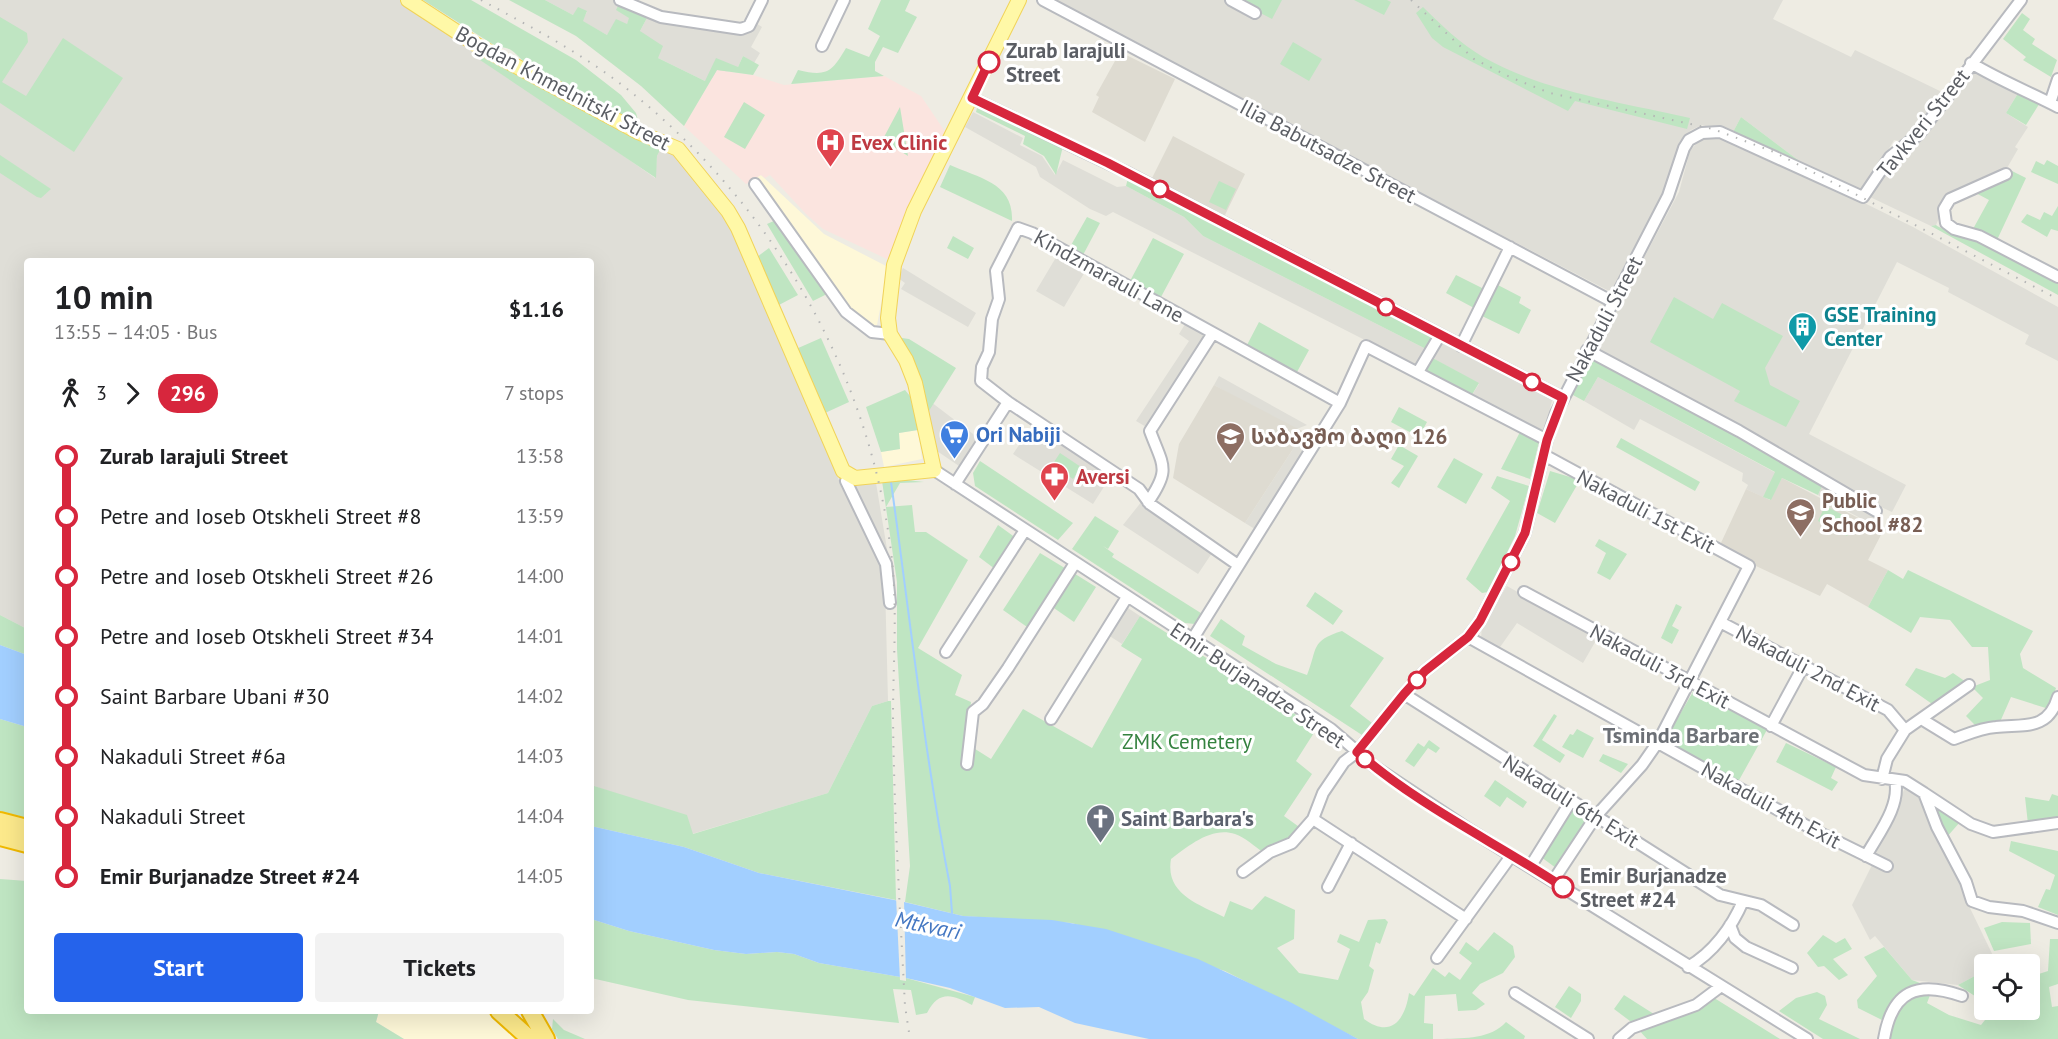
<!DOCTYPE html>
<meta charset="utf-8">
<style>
body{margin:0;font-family:"PT Sans","Noto Sans Georgian",sans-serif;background:#f2f2f2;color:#202124;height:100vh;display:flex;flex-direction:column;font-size:22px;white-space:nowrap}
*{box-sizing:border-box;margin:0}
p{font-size:20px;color:#757577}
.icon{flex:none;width:33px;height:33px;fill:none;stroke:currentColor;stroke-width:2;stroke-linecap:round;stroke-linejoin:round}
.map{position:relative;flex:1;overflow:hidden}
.details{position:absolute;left:24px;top:258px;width:570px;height:756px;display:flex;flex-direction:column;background:#fff;border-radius:6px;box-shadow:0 6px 24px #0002}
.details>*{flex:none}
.badge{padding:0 12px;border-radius:20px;font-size:21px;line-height:39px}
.fabs{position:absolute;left:1974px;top:954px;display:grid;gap:12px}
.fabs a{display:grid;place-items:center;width:66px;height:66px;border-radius:6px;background:#fff;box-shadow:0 6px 24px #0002;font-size:30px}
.map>.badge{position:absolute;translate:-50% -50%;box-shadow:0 0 0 3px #fff}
.legs{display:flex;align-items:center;gap:9px;height:66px;padding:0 30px;font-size:20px}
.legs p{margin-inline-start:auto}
.overview{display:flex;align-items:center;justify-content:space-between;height:102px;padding:0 30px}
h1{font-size:33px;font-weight:800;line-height:45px}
.primary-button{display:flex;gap:12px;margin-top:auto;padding:12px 30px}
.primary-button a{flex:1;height:69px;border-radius:6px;background:#2563eb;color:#fff;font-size:24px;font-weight:800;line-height:69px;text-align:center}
.primary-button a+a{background:#f2f2f2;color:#202124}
ul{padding:0 30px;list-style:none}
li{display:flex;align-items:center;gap:21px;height:60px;font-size:22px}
li i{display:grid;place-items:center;width:9px;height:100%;margin:0 8px;background:currentColor}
li i::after{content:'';width:15px;height:15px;margin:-8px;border:4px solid;border-radius:50%;background:#fff}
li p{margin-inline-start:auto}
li:first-child i{background:linear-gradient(#0000 50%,currentColor 0)}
li:last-child i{background:linear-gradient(currentColor 50%,#0000 0)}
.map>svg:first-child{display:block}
</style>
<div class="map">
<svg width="2058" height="1039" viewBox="0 0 2058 1039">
<rect width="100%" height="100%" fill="#eeece3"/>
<path fill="#fef8d8" d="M761,175L824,234L888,267L877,325L874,327L847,309L755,177Z
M918,430L922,459L884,467L881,452L900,449L899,433Z
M379,1011H492L523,1039H404L376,1022Z"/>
<path fill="#dfded7" d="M0,0H402L655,178L657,156L662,146L676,155L727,218L829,451L842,489L846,491L858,484L876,483L890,567L885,583L888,701L872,706L828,793L692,834L637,801L591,785V261H27V629L0,615Z
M545,0H617L630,18L627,24L607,35L582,21L587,12L573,15Z
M1049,0H1783L1773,19L1851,57L1855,50L1942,92L1910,135L1900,141L1894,140L1862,194L1806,166L1741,117L1732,134L1702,125L1691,130L1680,141L1663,197L1613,293Z
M648,16L732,30L754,22L762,27L751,47L760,53L754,63L743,56L738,67L705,81L658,58L640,31Z
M1972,66L2020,90L2006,113L2028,127L2015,147L2018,149L2007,168L1949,195L1936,225L1931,226L1870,197L1895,154Z
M973,112L1023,138L1020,145L1042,156L1055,175L1063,160L1117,187L1126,186L1184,217L1203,236L1426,349L1414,365L1113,212L1106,216L1090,209L1040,177L1036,167L965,127Z
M1716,135L1775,159L1913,227L2058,307V361L2025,344L2029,335L1948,292L1949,288L1897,262L1809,434L1906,485L1892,512L1881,507L1878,510L1594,352L1679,192L1690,151L1701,138Z
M1058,254L1086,270L1064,307L1036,291Z
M903,268L976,313L968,327L901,289L905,283L898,278Z
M1187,321L1207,335L1148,428L1136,421L1189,341L1179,334Z
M1443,340L1553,397L1543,434L1470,398L1479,384L1429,356Z
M1219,376L1307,425L1294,430L1214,385Z
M1598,377L1776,473L1763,497L1746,489L1748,485L1742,481L1743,473L1640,419L1634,430L1584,401Z
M931,402L977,437L959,466L934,449L923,407Z
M1034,423L1112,474L1093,504L1013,454Z
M1304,432L1317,436L1258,531L1245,523Z
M1823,484L1876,515L1871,524L1818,495Z
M1142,501L1149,511L1212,553L1198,574L1123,525Z
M1507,586L1598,637L1583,663L1517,623L1498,650L1481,639L1482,625Z
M1125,606L1140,616L1122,644L1108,635Z
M1906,786L1918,794L1922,800L1962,881L1969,906L1997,964H1984V971L1958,985L1912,980L1875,936L1870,940L1852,905L1873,863L1872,854Z"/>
<path fill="#dedbd1" d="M1120,52L1175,79L1145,142L1092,112L1099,97L1096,95Z
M1173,136L1245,174L1224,217L1151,180Z
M1214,385L1304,432L1245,523L1173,478L1179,444Z
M1782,478L1883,531L1868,560L1888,570L1868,607L1827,584L1820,596L1756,566L1720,545L1746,489L1770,500Z"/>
<path fill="#fbe4df" d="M717,70L753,75L784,85L884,76L921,96L948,136L891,258L889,260L823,229L806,214L770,175L765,178L761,175L746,184L684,126Z"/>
<path fill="#bfe5c2" d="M423,0H471L576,60L621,95L636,113L639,124L524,62C515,53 510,46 497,47Z
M509,0H545L573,15L578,7L587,11L583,21L607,35L616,19L627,24L629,18L616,10L620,2L648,16L640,31L663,46L658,58L705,81L716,58L738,67L743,56L759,65L753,75L717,70L684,126L641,86L576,36Z
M881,0H910L905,11L917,17L898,53L883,47L875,62V71L884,76L791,84L798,70C827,77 832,72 846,48L869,57L880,36L868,29Z
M1245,0H1282L1272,19L1243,4Z
M1354,0H1387L1391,2L1384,15Z
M1423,7C1441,25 1461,44 1483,57C1545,92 1621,102 1690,118L1687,129L1575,101L1568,111L1443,47L1432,38L1416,13Z
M2022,13L2030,19L2023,30L2035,39L2032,44L2057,60L2051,77L2023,60L2026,57L2003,39Z
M0,17L27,33L28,42L2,82L26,96L63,38L123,78L74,152L0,103Z
M1293,42L1322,59L1309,81L1280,64Z
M485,53L662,146L657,156L656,178L480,60Z
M2020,90L2041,101L2026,125L2006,113Z
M744,102L765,115L745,149L724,137Z
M900,107L908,156L886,142L884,137Z
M984,107L1063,146L1056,175L1044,156L1023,144L1025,136L976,112L977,108Z
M1741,117L1806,166L1732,134Z
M0,155L51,189L41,198L37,197L0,173Z
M2047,160L2058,166V184L2031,172L2036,161L2044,165Z
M950,165C979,178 1014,183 1012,221L940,187Z
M2012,171L2026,178L1997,240L1973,229L1989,200L1972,191Z
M1128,178L1432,336L1426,349L1203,236L1184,217L1126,186Z
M1219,181L1236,189L1226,210L1209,202Z
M2058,206V231L2051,229L2047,237L2021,222L2027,214L2040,220L2044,212L2052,216Z
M1087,217L1100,223L1083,255L1070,247Z
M776,220L827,294L813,301L767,224Z
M1936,225C1943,231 1972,238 1983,244C2009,255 2033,270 2058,283V295L1931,226Z
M953,236L974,248L968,259L947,248Z
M1153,238L1184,254L1161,297L1130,281Z
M769,248L798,295L777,306L757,257Z
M1456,275L1484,289L1474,308L1446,293Z
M1496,284L1521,297L1519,303L1531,310L1519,334L1480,315Z
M1674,297L1713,319L1722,303L1783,336L1765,368L1770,385L1800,401L1786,427L1734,401L1740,391L1650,342Z
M1259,322L1309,350L1297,372L1247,345Z
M895,337L909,339L956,368L927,414Z
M821,338L849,402L825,413L796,349Z
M1429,356L1479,383L1470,398L1421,371Z
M1590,356L1740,435L1823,484L1818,495L1782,478L1771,500L1763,497L1775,472L1598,377L1584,401L1571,394Z
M905,390L910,396L918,430L899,433L900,449L881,452L866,407Z
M1399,407L1427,422L1419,437L1391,422Z
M1520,432L1539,442L1530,479L1501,469Z
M1621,438L1700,482L1695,491L1616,447Z
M1399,445L1418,456L1399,488L1391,483L1404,466L1391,459Z
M1060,453L1081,467L1073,479L1052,465Z
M1454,458L1483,474L1466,504L1437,487Z
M980,461L1073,523L1058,540L975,486L973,473Z
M1550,471L1580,480L1555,523L1537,513Z
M1497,476L1529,486L1515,536L1488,592L1482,593L1466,579L1510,501L1491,488Z
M898,479L924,482L900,483L886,507L912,505L915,532H926L968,560L918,648L962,675L955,695L971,702L965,753L972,747L991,759L1023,709L1092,748L1142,659L1121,646L1140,616L1317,728L1296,761L1312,774L1284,816L1302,829L1290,840L1263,852C1255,847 1245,837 1235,834C1212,826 1188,846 1171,859C1165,894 1198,904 1224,917L1230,901L1252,910L1265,896L1295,910L1294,939L1277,948L1299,973L1338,980L1350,949L1337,942L1340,934L1359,942L1368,920L1385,919L1388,922L1380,944L1376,942L1369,966L1374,970L1368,992L1361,1002L1364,1019C1391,1039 1405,1020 1409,993L1414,996L1433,968L1445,977L1449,972L1460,980L1472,963L1459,953L1466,942L1478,951L1494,932L1513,946L1515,957L1503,973L1480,984L1472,993L1485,1004L1476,1010L1458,1011L1456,994L1425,996L1424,1023L1433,1024V1039H1358L1225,971L1072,923L963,916L905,902L910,866L897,649V582L882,481Z
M1825,506L1855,521L1847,536L1818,521Z
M1095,516L1119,531L1108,549L1103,546L1114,554L1112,557L1204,615L1195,624L1185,623L1072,549Z
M998,525L1016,538L995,569L979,557Z
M1599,539L1627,554L1610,580L1597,573L1606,553L1595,546Z
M1040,553L1068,570L1030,629L1003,610Z
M1888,570L1903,579L1908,570L2033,631L2020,654L2023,668L2056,688L2049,709L2011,697L2000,722L1978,728L1966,716L1983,698L1972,687L1990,680L1988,647H1972L1950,620L1920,617L1911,633L1868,607Z
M1072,572L1096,587L1074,622L1051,606Z
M1315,592L1343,611L1333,625L1306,606Z
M1676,604L1682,607L1672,626L1679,630L1672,644L1661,638Z
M0,615L27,629V655L0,645Z
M1221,619L1245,636L1242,645L1276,664L1307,675C1318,648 1310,641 1342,631L1384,658L1350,706L1372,723L1362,735L1210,636Z
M1916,668L1945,678L1953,673L1966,682L1935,706L1905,685Z
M1694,690L1768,728L1738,782L1665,740Z
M888,701H891L896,900L759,873L684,847L591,826V785L687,815L693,834L828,793L872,706Z
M1554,714L1557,716L1542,740L1565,755L1560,763L1533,746Z
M0,719L27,727V818L0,811Z
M1577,729L1594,738L1583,758L1562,747L1570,734L1573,735Z
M1429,740L1440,748L1436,753L1428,748L1414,767L1405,761L1418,743L1424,747Z
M1786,743L1836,767L1831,778L1838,782L1832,791L1776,762Z
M1603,754L1628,764L1621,773L1599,761Z
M1495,780L1527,802L1523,808L1507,797L1500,807L1484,796Z
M2052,794L2058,796V819L2028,824L2025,797L2049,801Z
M1931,803L1960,822L1946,838Z
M1571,808L1588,819L1556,868L1541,857Z
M2011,841L2058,851V915L2038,907L2046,889L2050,890L2055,875L2009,851Z
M0,879L27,881V1011H379L376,1022L404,1039H0Z
M591,919L629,931L714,950L746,954L777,952L794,954L819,963L906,978L975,997L972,1005C952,994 939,990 927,1013L916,1015L911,990L893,989L899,1023L688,1000L591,978Z
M2002,922L2030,923L2031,944L1994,951L1984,928Z
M1823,935L1836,943L1845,938L1852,949L1833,959L1848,975L1839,980L1824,966L1818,967L1807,953Z
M2050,939H2058V984L2049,987L2052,1007L2058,1006V1039H1887L1901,1002L1932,990L1927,1003L1949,1015L1981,1025L1993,1010H2030V996L2033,995L2030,977L2048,971Z
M1884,947L1912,980L1920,983L1897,996L1882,1020L1858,1008L1857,1000L1877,976L1864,957Z
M1984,971V1002L1958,985Z
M1569,986L1581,994V1001L1571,1018L1555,1007Z
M1817,992L1825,996L1827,1005L1819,1019L1860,1039H1823L1779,1011L1796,998Z
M1624,995L1657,1016L1634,1024L1614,1009Z
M1711,996L1780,1039H1647L1638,1029L1692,1010L1698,1011Z
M553,1019L564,1030L585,1039H558L552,1029Z
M1506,1022L1525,1036L1524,1039H1443C1465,1038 1491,1039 1506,1022Z"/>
<path fill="#a2cfff" d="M0,645L27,655V727L0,719Z
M591,826L684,847L759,873L904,902L963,916L1052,920L1106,929L1198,959L1292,1003L1358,1039H1149L1075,1023L1039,1007L1005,1008L950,988L906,978L819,963L794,954L777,952L746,954L714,950L629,931L591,919Z"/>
<path fill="#eeece3" d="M896,897L903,898L904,901L906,981L900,980Z"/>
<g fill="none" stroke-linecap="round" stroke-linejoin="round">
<path stroke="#a2cfff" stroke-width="2" d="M891,482C910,617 924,752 950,886L952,913"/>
<defs>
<path id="minor" d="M620,0L661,17L741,29L749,26L762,0
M1043,0L1613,302
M1231,0L1255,13
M822,46L844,0
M1971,63C1999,80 2029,92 2058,107
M972,98L1126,172L1563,398
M2050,103L2058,79
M2006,174L1950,199L1944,209L1946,223L1954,229L1979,236L2058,277
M755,184L846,312L872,332L890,334
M1461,346L1510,247
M1587,350L1739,431L1876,511
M1418,372L1440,335
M1544,455L1749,566L1658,742L1642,765L1596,816L1553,881
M934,470L1331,729L1375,767L1470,830L1807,1039
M850,477L846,481L886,564L890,603
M955,484L1008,402
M1148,502C1171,469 1163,466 1150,431L1213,333
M1238,565L1150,504L1139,489L1008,402L981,381L982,367L989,352L992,319L999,299L996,271L1018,228L1032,233L1340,403
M1524,592L1864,775L1905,781L1924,793L1937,827L1966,882L1972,901L1989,907L2023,911L2058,923
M1720,622L1888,710L1905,730L1887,759L1882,779
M1468,637L1816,831L1887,866
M1192,640L1340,403L1366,346L1547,440
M946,652L1025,530
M1404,694L1720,895L1761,905L1793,925
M1051,719L1127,597
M1923,720L1954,739C1968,734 1981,728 1996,727C2024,724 2048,731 2058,697
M1771,726L1804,665
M1905,730L1969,685
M967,764L973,712L983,704L1008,668L1075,563
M1924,793L1971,824L1993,832L2058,823
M1313,819L1466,919
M1866,856C1878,834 1901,806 1895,780
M1530,867L1571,801
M1243,872L1270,852L1292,843L1313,819L1323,793L1344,762L1357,752L1404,694L1425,671L1468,637L1480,621L1525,533L1547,440L1556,413L1668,196L1684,148L1689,140L1702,133L1720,132L1863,197L1890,157L1919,134L2021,0
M1328,887L1351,843
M1730,925L1735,938L1746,947L1792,968
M1437,958L1511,856
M1688,967C1713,953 1732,927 1743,901
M1515,993L1588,1039
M1619,1039L1632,1028L1696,1005L1720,987
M1884,1039C1892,991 1917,980 1962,996"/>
<path id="major" d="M408,0L477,45L638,132L678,149L728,211L738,228L840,464L843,471L855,478L934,470L915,383L906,360L890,334L888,318L894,265L914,211L1019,0"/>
<path id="highway" d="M0,821L27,828
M0,837L27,844
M499,1011L530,1039
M530,1011L546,1039"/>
</defs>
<use href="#minor" stroke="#b8babf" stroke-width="14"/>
<use href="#major" stroke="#f1d359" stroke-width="16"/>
<use href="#highway" stroke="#f0b901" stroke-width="20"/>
<use href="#minor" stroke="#fff" stroke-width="10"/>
<use href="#major" stroke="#fff8a7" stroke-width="14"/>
<use href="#highway" stroke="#fce98b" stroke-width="16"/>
<path stroke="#b4b5b5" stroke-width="2" stroke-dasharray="1.5 8" stroke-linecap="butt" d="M481,0C533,28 585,55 631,92C773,206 869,372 891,552C898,607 893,662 893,717C894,813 900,910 905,1006L910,1039
M1411,0L1474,59L1512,78L1550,93L1713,129L1774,152L2058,299"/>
</g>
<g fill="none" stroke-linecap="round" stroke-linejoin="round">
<defs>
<path id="line-1" d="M989,62L972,98L1108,163L1563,398L1547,440L1525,533L1480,621L1468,637L1425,671L1404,694L1357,752C1419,806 1495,842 1563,887"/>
</defs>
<use href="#line-1" stroke="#fff" stroke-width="14"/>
<use href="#line-1" stroke="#d7263d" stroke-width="9"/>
</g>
<defs>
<symbol id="hospital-pin" viewBox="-11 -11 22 30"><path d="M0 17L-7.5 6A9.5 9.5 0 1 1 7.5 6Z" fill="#e0444e" stroke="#fff"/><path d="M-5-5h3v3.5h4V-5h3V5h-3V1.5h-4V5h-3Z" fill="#fff"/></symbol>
<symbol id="building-pin" viewBox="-11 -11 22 30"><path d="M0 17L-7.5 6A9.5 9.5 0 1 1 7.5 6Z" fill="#0f9aa8" stroke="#fff"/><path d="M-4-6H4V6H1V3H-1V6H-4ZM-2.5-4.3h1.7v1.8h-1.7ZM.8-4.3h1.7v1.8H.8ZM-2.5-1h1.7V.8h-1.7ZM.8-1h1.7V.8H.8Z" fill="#fff"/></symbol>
<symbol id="supermarket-pin" viewBox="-11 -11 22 30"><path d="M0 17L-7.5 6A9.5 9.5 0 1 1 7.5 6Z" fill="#3f7fe0" stroke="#fff"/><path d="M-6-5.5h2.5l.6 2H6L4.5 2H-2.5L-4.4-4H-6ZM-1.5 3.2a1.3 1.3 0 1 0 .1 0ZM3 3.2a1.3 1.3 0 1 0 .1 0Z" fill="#fff"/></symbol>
<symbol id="school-pin" viewBox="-11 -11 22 30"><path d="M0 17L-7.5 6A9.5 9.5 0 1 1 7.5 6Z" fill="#8d6e63" stroke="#fff"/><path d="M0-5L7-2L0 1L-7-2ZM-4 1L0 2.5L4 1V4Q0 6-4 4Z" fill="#fff"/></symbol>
<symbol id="pharmacy-pin" viewBox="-11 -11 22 30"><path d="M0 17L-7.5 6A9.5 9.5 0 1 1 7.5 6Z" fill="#e0444e" stroke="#fff"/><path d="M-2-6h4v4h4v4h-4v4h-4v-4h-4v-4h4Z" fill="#fff"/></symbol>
<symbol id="church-pin" viewBox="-11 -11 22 30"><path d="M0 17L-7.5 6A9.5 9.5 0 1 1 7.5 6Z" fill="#6b7280" stroke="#fff"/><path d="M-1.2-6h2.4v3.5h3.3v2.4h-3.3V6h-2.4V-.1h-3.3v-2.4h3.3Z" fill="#fff"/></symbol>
</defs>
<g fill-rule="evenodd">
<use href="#hospital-pin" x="814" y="126" width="33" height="45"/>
<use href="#building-pin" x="1786" y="310" width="33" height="45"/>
<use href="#supermarket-pin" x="938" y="418" width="33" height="45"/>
<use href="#school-pin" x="1214" y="420" width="33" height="45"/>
<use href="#pharmacy-pin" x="1038" y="460" width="33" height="45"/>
<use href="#school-pin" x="1784" y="496" width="33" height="45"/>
<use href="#church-pin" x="1084" y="802" width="33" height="45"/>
</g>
<g fill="#fff" stroke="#d7263d" stroke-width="3">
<circle cx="989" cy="62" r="10"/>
<circle cx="1160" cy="189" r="8"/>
<circle cx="1386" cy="307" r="8"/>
<circle cx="1532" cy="382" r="8"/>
<circle cx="1511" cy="562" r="8"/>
<circle cx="1417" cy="680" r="8"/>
<circle cx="1365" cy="759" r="8"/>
<circle cx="1563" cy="887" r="10"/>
</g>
<g text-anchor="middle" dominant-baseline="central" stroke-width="6" stroke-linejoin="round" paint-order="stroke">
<g font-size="21" font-weight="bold" fill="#5b5e64" stroke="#fff" text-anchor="start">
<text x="1006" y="50">Zurab Iarajuli<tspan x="1006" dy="24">Street</tspan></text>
<text x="1580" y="875">Emir Burjanadze<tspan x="1580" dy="24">Street #24</tspan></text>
</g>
<g font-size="21" fill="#5b5e64" stroke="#fff">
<text transform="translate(563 88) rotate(28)">Bogdan Khmelnitski Street</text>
<text transform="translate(1923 123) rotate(-51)">Tavkveri Street</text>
<text transform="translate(1328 151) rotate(28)">Ilia Babutsadze Street</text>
<text transform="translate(1109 276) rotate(29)">Kindzmarauli Lane</text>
<text transform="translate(1604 319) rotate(-62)">Nakaduli Street</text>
<text transform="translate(1646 511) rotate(28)">Nakaduli 1st Exit</text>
<text transform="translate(1660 666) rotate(28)">Nakaduli 3rd Exit</text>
<text transform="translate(1808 668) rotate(28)">Nakaduli 2nd Exit</text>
<text transform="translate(1258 685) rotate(34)">Emir Burjanadze Street</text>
<text transform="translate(1571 801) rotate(32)">Nakaduli 6th Exit</text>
<text transform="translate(1771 805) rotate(29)">Nakaduli 4th Exit</text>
</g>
<g font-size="21" font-weight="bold" fill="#be3a42" stroke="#fff" text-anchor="start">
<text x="851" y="142">Evex Clinic</text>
<text x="1076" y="476">Aversi</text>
</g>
<g font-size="21" font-weight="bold" fill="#0d838f" stroke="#fff" text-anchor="start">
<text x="1824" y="314">GSE Training<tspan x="1824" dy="24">Center</tspan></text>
</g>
<g font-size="21" font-weight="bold" fill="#366cbe" stroke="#fff" text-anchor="start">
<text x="976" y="434">Ori Nabiji</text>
</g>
<g font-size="21" font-weight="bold" fill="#785e54" stroke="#fff" text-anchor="start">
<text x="1251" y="436">საბავშო ბაღი 126</text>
<text x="1822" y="500">Public<tspan x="1822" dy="24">School #82</tspan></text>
</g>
<g font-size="21" fill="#34823f" stroke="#fff">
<text x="1187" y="741">ZMK Cemetery</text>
</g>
<g font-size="21" font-weight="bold" fill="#5b616d" stroke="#fff" text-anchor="start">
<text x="1121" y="818">Saint Barbara's</text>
</g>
<g font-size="22" font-weight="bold" fill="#6c7076" stroke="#fff">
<text x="1681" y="735">Tsminda Barbare</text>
</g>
<g font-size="22" font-style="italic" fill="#4477c2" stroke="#fff">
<text transform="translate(928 925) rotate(12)">Mtkvari</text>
</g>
</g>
</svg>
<div class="fabs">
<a><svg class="icon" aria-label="locate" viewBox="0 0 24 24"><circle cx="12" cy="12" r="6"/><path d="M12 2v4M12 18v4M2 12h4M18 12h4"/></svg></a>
</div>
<section class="details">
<div class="overview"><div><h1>10 min</h1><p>13:55 – 14:05 · Bus</p></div><b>$1.16</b></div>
<div class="legs"><svg class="icon" aria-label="walk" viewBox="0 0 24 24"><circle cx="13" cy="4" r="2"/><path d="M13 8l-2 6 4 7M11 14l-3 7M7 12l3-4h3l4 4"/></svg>3<svg class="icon" aria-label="forward" viewBox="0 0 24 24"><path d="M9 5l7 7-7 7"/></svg><b class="badge" style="background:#d7263d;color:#fff">296</b><p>7 stops</p></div>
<ul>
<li><i style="color:#d7263d"></i><b>Zurab Iarajuli Street</b><p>13:58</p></li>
<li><i style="color:#d7263d"></i><span>Petre and Ioseb Otskheli Street #8</span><p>13:59</p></li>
<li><i style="color:#d7263d"></i><span>Petre and Ioseb Otskheli Street #26</span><p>14:00</p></li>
<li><i style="color:#d7263d"></i><span>Petre and Ioseb Otskheli Street #34</span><p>14:01</p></li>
<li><i style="color:#d7263d"></i><span>Saint Barbare Ubani #30</span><p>14:02</p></li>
<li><i style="color:#d7263d"></i><span>Nakaduli Street #6a</span><p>14:03</p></li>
<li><i style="color:#d7263d"></i><span>Nakaduli Street</span><p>14:04</p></li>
<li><i style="color:#d7263d"></i><b>Emir Burjanadze Street #24</b><p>14:05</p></li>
</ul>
<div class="primary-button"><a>Start</a><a>Tickets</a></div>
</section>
</div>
